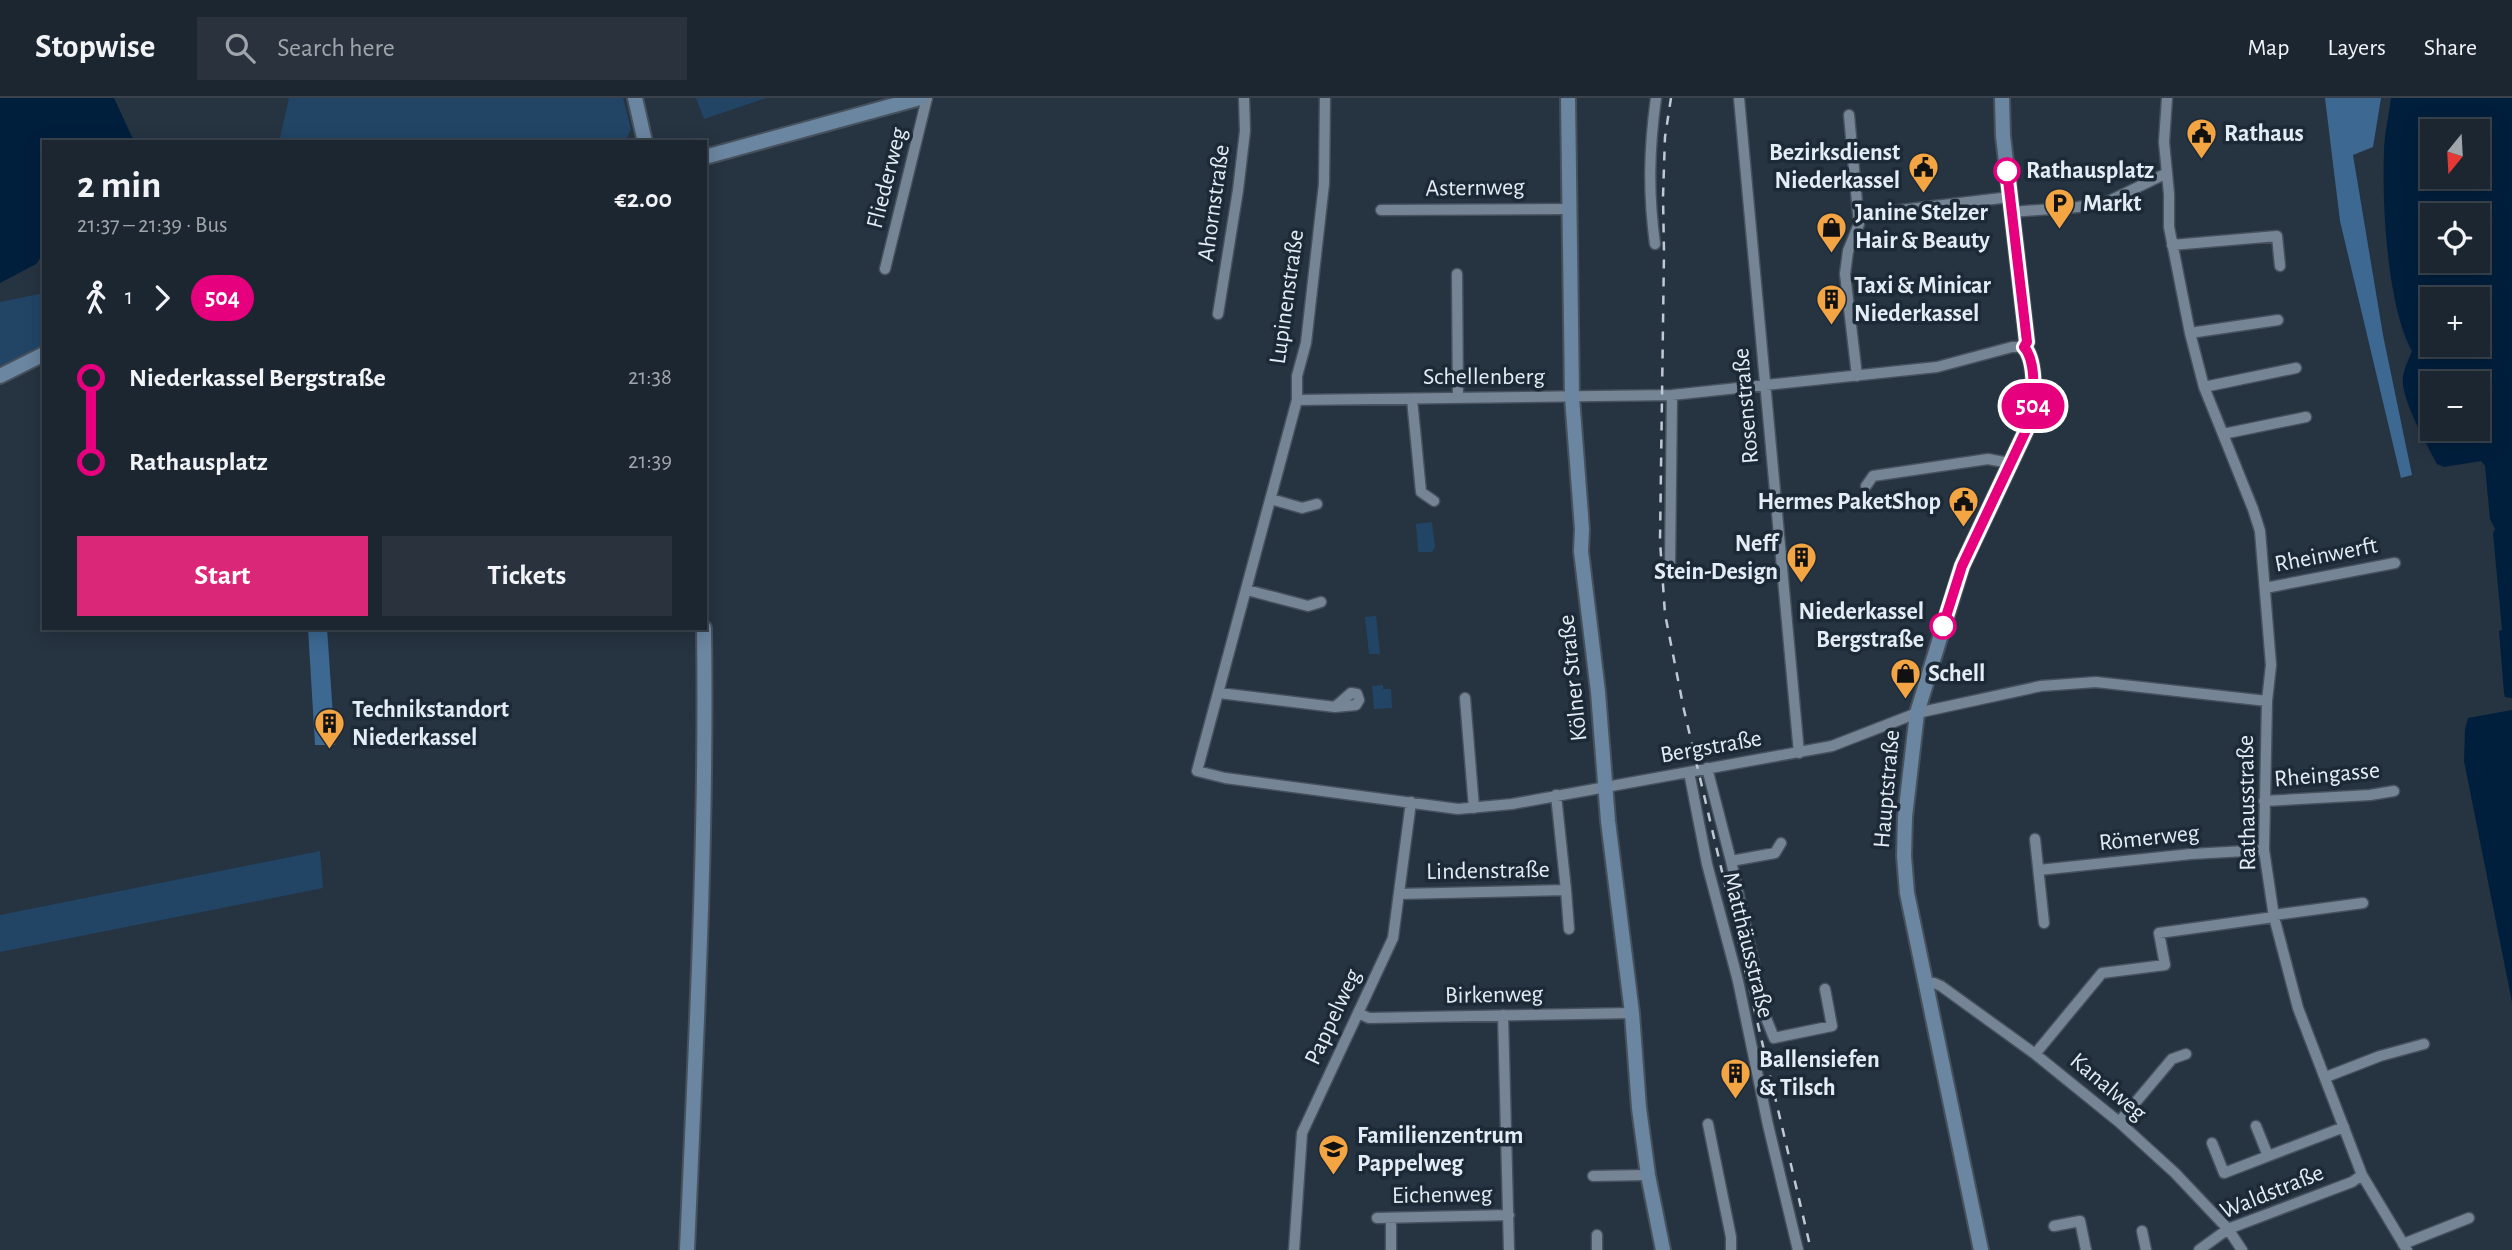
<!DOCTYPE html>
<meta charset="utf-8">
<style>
body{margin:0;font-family:"Alegreya Sans",sans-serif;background:#29323d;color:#f1f3f6;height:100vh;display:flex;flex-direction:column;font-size:26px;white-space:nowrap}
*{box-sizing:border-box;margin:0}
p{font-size:23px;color:#a0a5ab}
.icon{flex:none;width:38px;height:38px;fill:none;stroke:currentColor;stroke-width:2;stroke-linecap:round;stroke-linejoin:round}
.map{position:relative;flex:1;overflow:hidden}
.details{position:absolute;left:42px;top:42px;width:665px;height:490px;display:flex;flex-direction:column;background:#1c2631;border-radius:0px;box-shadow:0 4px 18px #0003,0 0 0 2px #3a434d}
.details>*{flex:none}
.badge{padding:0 14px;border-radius:23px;font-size:24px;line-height:46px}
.needle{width:46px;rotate:198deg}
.buttons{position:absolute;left:2420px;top:21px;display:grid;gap:14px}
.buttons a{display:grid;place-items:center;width:70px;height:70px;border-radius:0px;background:#1c2631;box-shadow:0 4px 18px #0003,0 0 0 2px #3a434d;font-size:35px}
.map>.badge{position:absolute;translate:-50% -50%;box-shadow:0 0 0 4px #fff}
.legs{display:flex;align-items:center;gap:10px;height:77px;padding:0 35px;font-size:23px}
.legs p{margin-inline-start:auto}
.head{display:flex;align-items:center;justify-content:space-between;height:119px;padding:0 35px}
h1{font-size:38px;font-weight:700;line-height:52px}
.cta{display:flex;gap:14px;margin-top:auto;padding:14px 35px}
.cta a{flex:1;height:80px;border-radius:0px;background:#db2777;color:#fff;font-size:28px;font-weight:700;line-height:80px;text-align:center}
.cta a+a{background:#29323d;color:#f1f3f6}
ul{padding:0 35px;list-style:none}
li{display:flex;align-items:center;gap:24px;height:84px;font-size:26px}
li i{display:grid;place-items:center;width:10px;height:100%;margin:0 9px;background:currentColor}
li i::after{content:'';width:18px;height:18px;margin:-9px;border:5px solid;border-radius:50%;background:#1c2631}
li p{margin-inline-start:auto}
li:first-child i{background:linear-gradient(#0000 50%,currentColor 0)}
li:last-child i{background:linear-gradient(currentColor 50%,#0000 0)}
header{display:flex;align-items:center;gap:42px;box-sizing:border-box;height:98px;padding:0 35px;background:#1c2631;border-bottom:2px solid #3a434d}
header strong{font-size:33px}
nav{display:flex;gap:38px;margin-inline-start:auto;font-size:24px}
.search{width:490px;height:63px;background:#29323d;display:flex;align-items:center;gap:18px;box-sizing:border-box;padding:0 24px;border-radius:0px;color:#a0a5ab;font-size:26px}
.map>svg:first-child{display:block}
</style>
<header>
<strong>Stopwise</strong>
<div class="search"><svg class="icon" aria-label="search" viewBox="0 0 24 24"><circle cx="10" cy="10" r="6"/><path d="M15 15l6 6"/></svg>Search here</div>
<nav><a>Map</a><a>Layers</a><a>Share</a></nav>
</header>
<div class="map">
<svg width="2512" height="1152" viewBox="0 0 2512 1152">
<rect width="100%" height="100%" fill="#263341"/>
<path fill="#224566" d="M289,0H623L631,31L625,44H279Z
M696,0H766L704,21Z
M44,195V248L0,268V204Z
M1432,424L1435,449L1432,454H1418L1416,426Z
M1376,518L1380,556H1369L1365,519Z
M1383,587V591H1391L1392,610L1374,611L1372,588Z
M320,753L323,790L0,854V817Z"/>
<path fill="#3c6892" d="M2325,0H2381L2373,49L2353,57L2383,237L2412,377L2401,380L2340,123Z
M308,530H327L335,647H315Z"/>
<path fill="#001f3c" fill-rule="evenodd" d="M0,0H114L132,39L140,44H44V155L36,166L0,185Z
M2391,0H2512V600L2505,599L2504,595L2499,533L2502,532L2493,435L2495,431L2490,421L2485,368L2481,363L2444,369L2437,366C2427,346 2400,300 2403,279C2404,270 2409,261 2412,253C2387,208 2382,106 2384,54C2384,36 2389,18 2391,0ZM2432,33H2478V79H2432ZM2432,117H2478V163H2432ZM2478,201V247H2432V201ZM2432,285H2478V331H2432Z
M2512,612V904L2464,663L2465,631L2468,620Z"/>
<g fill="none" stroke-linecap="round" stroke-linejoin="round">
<defs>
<path id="street" d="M1325,0L1324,86L1306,245L1297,278V302L1197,673L1225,680L1458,711L1512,706L1832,648L1917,615L2041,588L2096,584L2267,603
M1739,0L1799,655
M2167,0L2164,44L2169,96V129L2190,235L2204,289L2253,411L2260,433L2271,567L2267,603L2264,752L2274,819L2298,910L2362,1077L2407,1152
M1849,17L1859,126L1848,153L1845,176L1857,278
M1381,112L1569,111
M2011,114L2078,109L2107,104L2167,75
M1859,117L2010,99
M1655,146C1648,95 1649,51 1656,0
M2172,147L2277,138L2280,168
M885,171L927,0
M1457,176L1458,300
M1218,216L1238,92L1245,33L1244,0
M2190,235L2278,222
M2204,289L2296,270
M1412,301L1421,394L1434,403
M1297,302L1672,297L1937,269L2012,249H2024
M2223,336L2306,319
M1866,388L1873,378L1988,361L2009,365
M1271,401L1302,410L1317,406
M1670,468L1672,297
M2265,490L2395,465
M1247,492L1308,508L1321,504
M1219,595L1335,609L1356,607L1359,602L1357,596L1351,595L1335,609
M1465,600L1474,710
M1707,670L1731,763L1766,920L1774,940L1832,928L1825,891
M1689,674L1707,766L1738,883L1768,1027L1798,1152
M2264,703L2370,697L2394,693
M2035,741L2044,825
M1731,763L1775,755L1781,745
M2039,772L2191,756L2264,752
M1566,792L1569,831
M1399,796L1566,792L1556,697
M2274,817L2363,805
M1927,886L1934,885L1941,888L2035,956L2119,1024L2175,1075L2228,1131L2242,1152
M1358,915L1369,920L1632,915
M1503,917L1509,1152
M2035,956L2102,875L2165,867L2159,835L2274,819
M2326,979L2380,958L2424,946
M2119,1024L2172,961L2186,956
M1708,1026L1731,1139V1152
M2256,1028L2268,1058
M2212,1045L2224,1075L2344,1029
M1593,1078L1648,1077
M1377,1120L1509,1117
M1391,1120V1152
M2054,1128L2080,1123L2086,1152
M2142,1133L2146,1152
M1597,1137V1152
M2403,1146L2469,1120
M1294,1152L1302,1035L1393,840L1411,704
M2199,1152L2228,1131L2352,1084L2362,1077"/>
<path id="secondary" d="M635,0L645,44
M1568,0L1572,299L1582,431L1581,453L1598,594L1608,723L1632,915L1639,1010L1648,1077L1663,1152
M705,59L920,0
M0,278L44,256
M687,1152C696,945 707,738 704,530
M1981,1152L1907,795L1904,758L1905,719L1917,615L1962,468L2031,322C2034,304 2037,263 2024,249L2027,244L2003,38L2002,0"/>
</defs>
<use href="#street" stroke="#46515d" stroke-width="13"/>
<use href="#secondary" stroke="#46515d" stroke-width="18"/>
<use href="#street" stroke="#768595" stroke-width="10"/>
<use href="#secondary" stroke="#6b86a1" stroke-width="14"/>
<path stroke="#c0c9d3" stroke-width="2.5" stroke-dasharray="9 9" stroke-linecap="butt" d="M1671,0L1665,39L1663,99L1664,154L1660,443L1665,516L1684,612L1811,1152"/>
</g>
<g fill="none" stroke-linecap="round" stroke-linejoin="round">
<defs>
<path id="line-1" d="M1943,528L1962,468L2031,322C2034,304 2037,263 2024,249L2027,244L2007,73"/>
</defs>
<use href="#line-1" stroke="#fff" stroke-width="16"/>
<use href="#line-1" stroke="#e6007e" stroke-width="10"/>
</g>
<defs>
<symbol id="civic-pin" viewBox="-11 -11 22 30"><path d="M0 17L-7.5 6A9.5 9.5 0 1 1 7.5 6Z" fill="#f2a542" stroke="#1c2937"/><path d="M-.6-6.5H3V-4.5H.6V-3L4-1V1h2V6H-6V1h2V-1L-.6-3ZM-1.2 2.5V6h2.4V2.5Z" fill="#111"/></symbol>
<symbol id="parking-pin" viewBox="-11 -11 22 30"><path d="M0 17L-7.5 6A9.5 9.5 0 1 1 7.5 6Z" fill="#f2a542" stroke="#1c2937"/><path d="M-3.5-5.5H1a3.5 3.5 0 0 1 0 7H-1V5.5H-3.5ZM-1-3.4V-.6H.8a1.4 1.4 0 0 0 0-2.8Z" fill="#111"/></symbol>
<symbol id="shop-pin" viewBox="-11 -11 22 30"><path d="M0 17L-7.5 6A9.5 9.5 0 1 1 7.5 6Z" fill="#f2a542" stroke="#1c2937"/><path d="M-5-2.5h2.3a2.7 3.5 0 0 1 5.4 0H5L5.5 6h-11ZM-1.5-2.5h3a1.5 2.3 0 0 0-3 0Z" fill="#111"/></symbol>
<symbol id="building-pin" viewBox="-11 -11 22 30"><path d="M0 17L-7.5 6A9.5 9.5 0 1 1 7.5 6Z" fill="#f2a542" stroke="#1c2937"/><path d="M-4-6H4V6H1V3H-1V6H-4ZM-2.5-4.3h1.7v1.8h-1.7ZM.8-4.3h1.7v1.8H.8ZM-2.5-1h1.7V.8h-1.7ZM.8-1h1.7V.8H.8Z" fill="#111"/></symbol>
<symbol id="school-pin" viewBox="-11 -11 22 30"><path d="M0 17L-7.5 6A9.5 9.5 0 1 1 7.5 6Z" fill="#f2a542" stroke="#1c2937"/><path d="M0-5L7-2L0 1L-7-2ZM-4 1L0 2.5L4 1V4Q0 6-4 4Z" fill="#111"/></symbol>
</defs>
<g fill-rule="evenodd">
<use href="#civic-pin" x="2184" y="18" width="35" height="47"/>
<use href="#civic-pin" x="1906" y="52" width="35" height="47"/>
<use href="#parking-pin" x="2042" y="88" width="35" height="47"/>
<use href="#shop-pin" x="1814" y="112" width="35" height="47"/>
<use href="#building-pin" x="1814" y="184" width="35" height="47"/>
<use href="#civic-pin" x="1946" y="386" width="35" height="47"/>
<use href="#building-pin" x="1784" y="442" width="35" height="47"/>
<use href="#shop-pin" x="1888" y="558" width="35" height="47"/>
<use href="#building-pin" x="312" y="608" width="35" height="47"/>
<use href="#building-pin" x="1718" y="958" width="35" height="47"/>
<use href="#school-pin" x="1316" y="1034" width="35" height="47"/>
</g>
<g fill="#fff" stroke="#e6007e" stroke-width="3.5">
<circle cx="2007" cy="73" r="12"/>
<circle cx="1943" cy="528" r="12"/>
</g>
<g text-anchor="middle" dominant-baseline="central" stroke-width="7" stroke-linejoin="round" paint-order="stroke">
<g font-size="24" font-weight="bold" fill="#e4ecf5" stroke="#1c2937" text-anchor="start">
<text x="2224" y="36">Rathaus</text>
<text x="1900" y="55" text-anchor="end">Bezirksdienst<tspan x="1900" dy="28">Niederkassel</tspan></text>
<text x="2083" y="106">Markt</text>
<text x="1855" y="115">Janine Stelzer<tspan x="1855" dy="28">Hair &amp; Beauty</tspan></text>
<text x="1854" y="188">Taxi &amp; Minicar<tspan x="1854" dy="28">Niederkassel</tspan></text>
<text x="1941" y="404" text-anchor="end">Hermes PaketShop</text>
<text x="1778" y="446" text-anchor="end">Neff<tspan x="1778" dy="28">Stein-Design</tspan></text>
<text x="1928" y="576">Schell</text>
<text x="352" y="612">Technikstandort<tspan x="352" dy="28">Niederkassel</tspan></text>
<text x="1759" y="962">Ballensiefen<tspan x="1759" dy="28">&amp; Tilsch</tspan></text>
<text x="1357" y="1038">Familienzentrum<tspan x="1357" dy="28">Pappelweg</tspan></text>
</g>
<g font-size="24" font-weight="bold" fill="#e4ecf5" stroke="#1c2937" text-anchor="start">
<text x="2026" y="73">Rathausplatz</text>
<text x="1924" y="514" text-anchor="end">Niederkassel<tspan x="1924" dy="28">Bergstraße</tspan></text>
</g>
<g font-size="24" fill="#e4ecf5" stroke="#1c2937">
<text transform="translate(887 80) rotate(-76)">Fliederweg</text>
<text transform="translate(1475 90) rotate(-1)">Asternweg</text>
<text transform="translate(1214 105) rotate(-82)">Ahornstraße</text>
<text transform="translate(1287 199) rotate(-82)">Lupinenstraße</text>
<text x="1484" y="279">Schellenberg</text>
<text transform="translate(1746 308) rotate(-95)">Rosenstraße</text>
<text transform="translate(2326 457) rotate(-11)">Rheinwerft</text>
<text transform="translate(1573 580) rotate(-96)">Kölner Straße</text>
<text transform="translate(1711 649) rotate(-10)">Bergstraße</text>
<text transform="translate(2327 677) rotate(-5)">Rheingasse</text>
<text transform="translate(1887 691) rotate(-85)">Hauptstraße</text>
<text transform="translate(2247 705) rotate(-91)">Rathausstraße</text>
<text transform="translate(2149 740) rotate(-6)">Römerweg</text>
<text transform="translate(1488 773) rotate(-1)">Lindenstraße</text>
<text transform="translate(1748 847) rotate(76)">Matthäusstraße</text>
<text transform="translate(1494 897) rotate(-1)">Birkenweg</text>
<text transform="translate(1333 919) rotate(-65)">Pappelweg</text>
<text transform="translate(2108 989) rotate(40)">Kanalweg</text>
<text transform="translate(2272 1094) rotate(-22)">Waldstraße</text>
<text transform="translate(1442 1097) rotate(-1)">Eichenweg</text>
</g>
</g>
</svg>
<div class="buttons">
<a><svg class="needle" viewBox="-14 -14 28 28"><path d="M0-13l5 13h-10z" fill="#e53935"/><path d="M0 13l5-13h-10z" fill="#a0a5ab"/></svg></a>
<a><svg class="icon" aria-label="locate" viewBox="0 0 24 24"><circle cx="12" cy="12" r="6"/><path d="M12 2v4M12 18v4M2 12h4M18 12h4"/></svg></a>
<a>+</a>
<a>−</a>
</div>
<b class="badge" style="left:2033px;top:308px;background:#e6007e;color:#fff">504</b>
<section class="details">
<div class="head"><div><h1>2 min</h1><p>21:37 – 21:39 · Bus</p></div><b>€2.00</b></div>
<div class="legs"><svg class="icon" aria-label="walk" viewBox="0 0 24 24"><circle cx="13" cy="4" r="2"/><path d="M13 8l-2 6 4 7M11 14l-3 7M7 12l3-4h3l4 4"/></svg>1<svg class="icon" aria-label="forward" viewBox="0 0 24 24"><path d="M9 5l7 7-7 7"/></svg><b class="badge" style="background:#e6007e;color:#fff">504</b></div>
<ul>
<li><i style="color:#e6007e"></i><b>Niederkassel Bergstraße</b><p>21:38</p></li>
<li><i style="color:#e6007e"></i><b>Rathausplatz</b><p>21:39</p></li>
</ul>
<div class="cta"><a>Start</a><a>Tickets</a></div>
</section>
</div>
